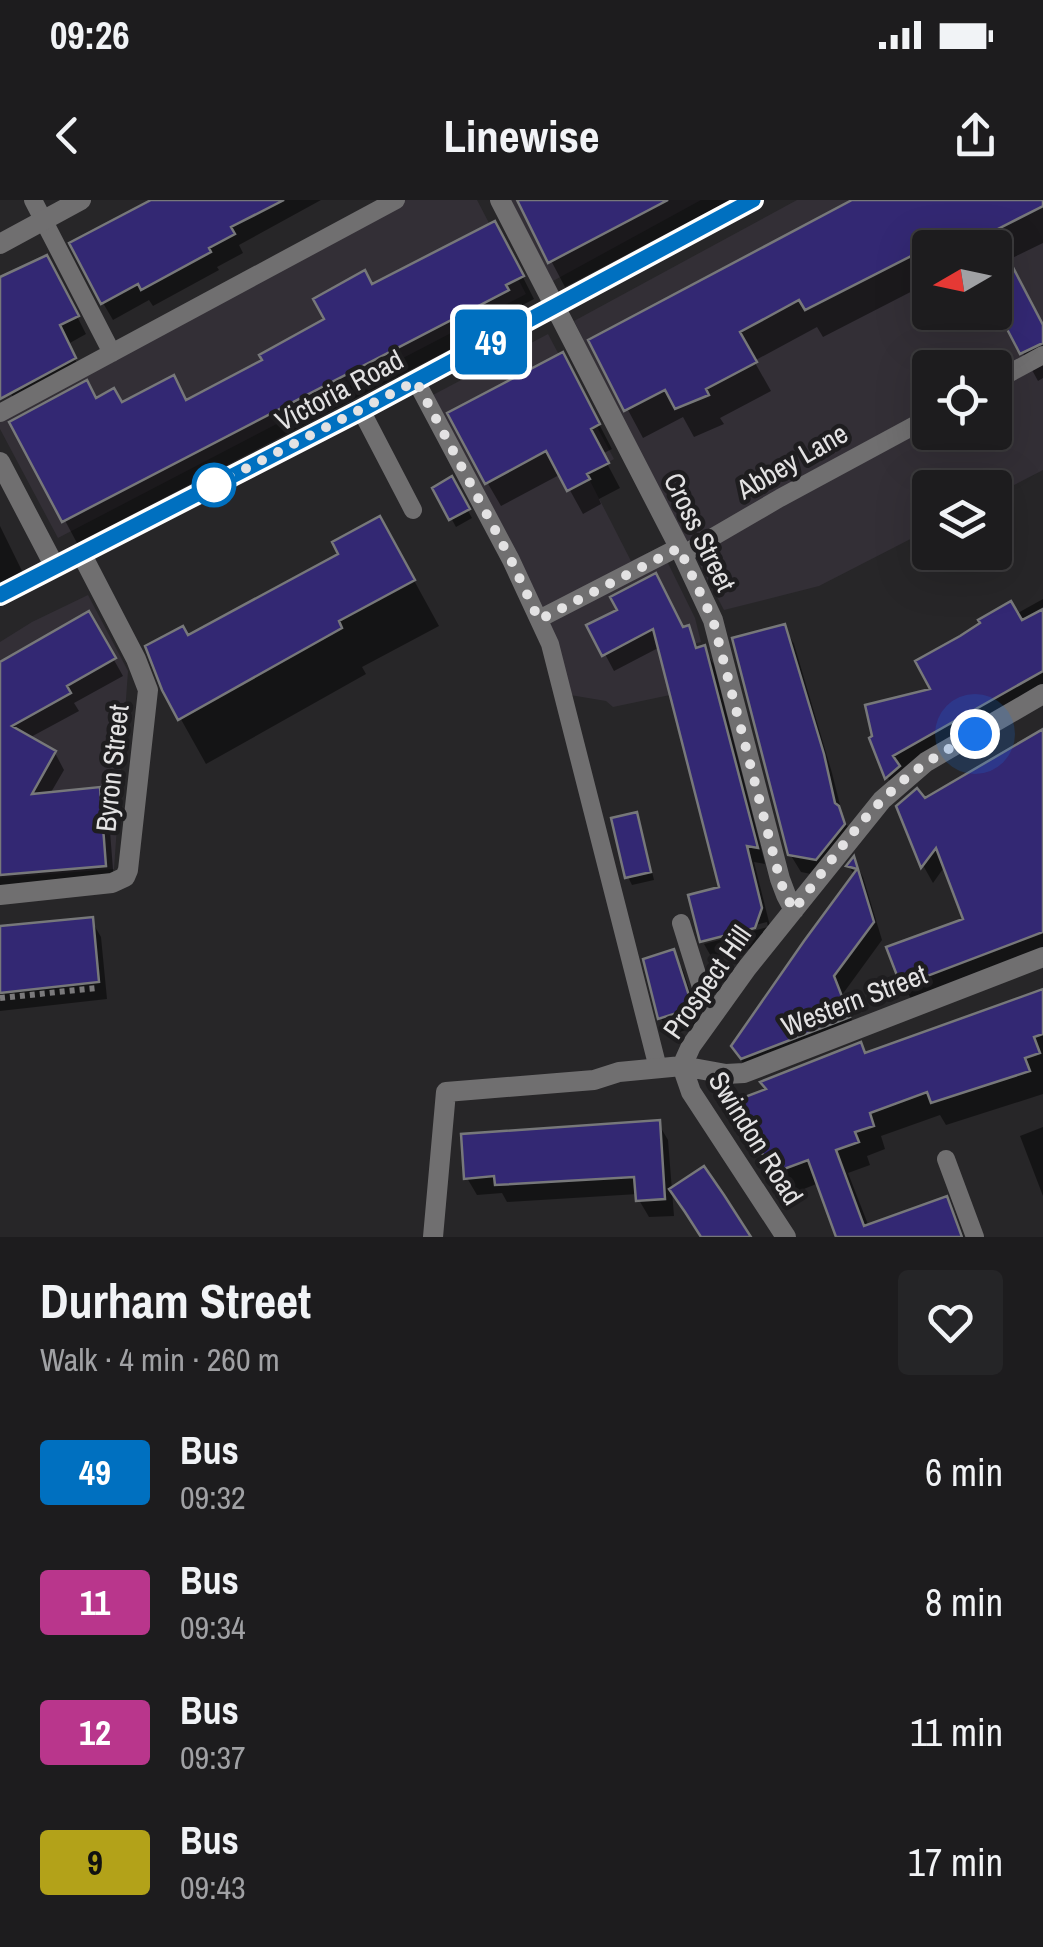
<!DOCTYPE html>
<meta charset="utf-8">
<style>
body{margin:0;font-family:"Archivo Narrow",sans-serif;background:#252527;color:#f1f3f6;height:100vh;display:flex;flex-direction:column;font-size:38px;white-space:nowrap}
*{box-sizing:border-box;margin:0}
p{font-size:32px;color:#a0a1a4}
.icon{flex:none;width:55px;height:55px;fill:none;stroke:currentColor;stroke-width:2;stroke-linecap:round;stroke-linejoin:round}
.map{position:relative;height:1037px;overflow:hidden}
.details{display:flex;flex-direction:column;background:#1d1c1e;flex:1}
.details>*{flex:none}
.badge{padding:0 20px;border-radius:8px;font-size:35px;line-height:65px}
.needle{width:65px;rotate:261deg}
.buttons{position:absolute;left:912px;top:30px;display:grid;gap:20px}
.buttons a{display:grid;place-items:center;width:100px;height:100px;border-radius:10px;background:#1d1c1e;box-shadow:0 10px 40px #0002,0 0 0 2px #3b3a3c;font-size:50px}
.you{position:absolute;width:50px;height:50px;margin:-25px;border:8px solid #fff;border-radius:50%;background:#1a73e8;box-shadow:0 0 0 15px #1a73e833}
.map>.badge{position:absolute;translate:-50% -50%;box-shadow:0 0 0 5px #fff}
.round{display:grid;place-items:center;flex:none;width:105px;height:105px;border-radius:10px;background:#252527}
.summary{display:flex;align-items:center;justify-content:space-between;height:170px;padding:0 40px}
h1{font-size:48px;font-weight:700;line-height:75px}
ul{padding:0;list-style:none}
li{display:flex;align-items:center;gap:30px;height:130px;padding:0 40px}
li div{flex:1}
li b{display:block;font-size:38px}
li em{font-style:normal}
li .badge{min-width:110px;font-weight:700;text-align:center}
.status{display:flex;justify-content:space-between;align-items:center;height:70px;padding:0 50px;background:#1d1c1e;direction:ltr}
.status svg{height:28px;fill:currentColor}
header{display:flex;justify-content:space-between;align-items:center;height:130px;padding:0 40px;background:#1d1c1e;font-size:45px;font-weight:700}
.map>svg:first-child{display:block}
</style>
<div class="status"><b>09:26</b><svg viewBox="0 0 49 12"><path d="M0 12V9h3v3zM5 12V6h3v6zM10 12V3h3v9zM15 12V0h3v12zM26 1h20v11H26zM47 4h2v5h-2z"/></svg></div>
<header><svg class="icon" aria-label="back" viewBox="0 0 24 24"><path d="M15 5l-7 7 7 7"/></svg>Linewise<svg class="icon" aria-label="share" viewBox="0 0 24 24"><path d="M12 15V3M7 8l5-5 5 5M5 13v7h14v-7"/></svg></header>
<div class="map">
<svg width="1043" height="1037" viewBox="0 0 1043 1037">
<rect width="100%" height="100%" fill="#272628"/>
<path fill="#332f36" fill-rule="evenodd" d="M396,0H477L526,94L58,338L0,229V213Z
M510,0H701L553,81Z
M797,0H1043V270L995,295V288H930V329L819,386L724,410L633,240L574,121ZM930,48H995V112H930ZM930,168H995V232H930Z
M548,134L614,259L587,275L631,361L660,347L695,418L701,442L660,453L670,495L613,507L606,501L570,495L431,196Z
M88,395L128,471L114,669L0,678V442L32,422Z"/>
<path fill="#0007" d="M156,0H321L239,45L243,53L217,67L219,70L153,106L149,100L113,120L103,103Z
M519,0H730L565,87Z
M856,0H1043V43L1008,60L1043,127V178L1038,181L995,102V48H930V82L823,137L817,127L754,161L771,191L720,218L724,224L694,237L683,217L643,238L591,141Z
M507,46L534,99L517,108L520,113L77,343L13,223L96,200L121,205L187,203L265,161L327,120L372,87Z
M56,75L86,134L68,144L83,176L20,210L0,174V80Z
M576,180L612,249L602,254L620,288L599,299L601,304L583,314L561,274L501,306L487,282Z
M451,280L472,318L456,327L435,289Z
M0,326L25,377L0,390Z
M405,364L439,426L362,467L366,474L206,564L164,489Z
M1043,399V493L897,594L888,578L872,539L934,490L1016,414Z
M88,414L123,476L74,503L79,511L29,538L55,553L64,570L50,594L98,590L108,606L114,682L0,692V467Z
M590,426L683,429L688,428L699,449L704,448L714,465L765,664L754,662L770,726L764,745L712,758L704,744L768,727L767,722L704,739L703,741L691,697L722,689L660,447L614,471Z
M784,427L794,444L832,573L843,617L848,627L826,677L801,672L790,654Z
M1043,532V752L913,802L903,785L966,721L945,666L933,683L924,667L899,607L924,601Z
M636,615L640,623L654,680L632,685L628,677Z
M854,661L863,677L882,740L842,795L858,835L743,863L733,845L855,676L849,667Z
M91,720L101,737L107,799L0,811V728Z
M673,752L683,770L701,825L671,835L661,818Z
M1043,791V894L946,925L940,915L881,936L885,949L867,956L870,965L848,973L869,1027L945,999L964,1037H839L819,983L791,994L752,941L738,917L865,855Z
M658,923L668,940L674,1016L649,1017L639,1000L638,994L507,1002L502,993L477,995L467,978Z
M1043,927V996L1020,936Z"/>
<path fill="#332873" stroke="#77787a" stroke-width="2.5" d="M151,0H284L231,27L235,34L209,48L211,52L141,90L138,84L101,104L69,43Z
M517,0H668L548,63Z
M852,0H1043V6L994,31L1043,125V143L1020,154L995,106V48H927L805,110L799,100L740,132L757,162L706,189L709,195L675,209L665,190L624,211L588,140Z
M495,21L524,76L506,85L509,90L62,322L9,222L87,180L96,198L114,188L122,202L174,175L186,200L262,160L259,155L324,119L313,99L365,70L372,84Z
M47,55L79,116L60,125L76,158L0,199V77Z
M563,152L600,224L591,229L609,263L587,274L590,279L567,291L546,251L485,284L447,213Z
M452,276L470,309L449,320L432,288Z
M380,316L415,380L339,421L342,428L178,520L162,490L145,446L183,426L188,435L338,354L332,342Z
M656,373L683,427L689,425L696,448L705,445L758,648L747,646L762,708L755,728L700,742L688,695L719,687L653,429L602,456L586,425L617,410L610,397Z
M1011,401L1022,420L1043,409V471L893,556L900,566L885,579L869,538L872,536L865,505L930,489L915,461L960,436L980,423L978,420Z
M89,411L116,458L67,486L71,493L12,526L56,551L32,594L100,587L106,666L0,675V462Z
M785,424L824,554L835,603L839,606L845,624L816,660L788,655L732,438Z
M1043,529V732L901,786L886,747L963,719L936,648L921,668L896,606L917,588L925,598Z
M637,612L651,672L625,678L611,618Z
M854,656L874,722L834,776L850,817L741,859L731,846L804,741L857,669L846,666Z
M93,717L99,782L0,793V726Z
M674,749L693,808L658,819L643,759Z
M1043,789V834L1034,837L1040,853L1025,858L1030,871L931,903L927,892L870,913L874,926L855,932L859,942L836,950L864,1026L947,996L962,1037H836L808,960L776,972L735,917L737,900L766,889L760,882L861,842L865,853Z
M660,920L665,999L636,1001L634,977L495,985L494,976L464,979L461,934Z
M704,966L724,995L751,1037H701L685,1012L669,989Z"/>
<g fill="none" stroke-linecap="round" stroke-linejoin="round">
<path stroke="#7a797b" stroke-width="6" stroke-dasharray="5 5" stroke-linecap="butt" d="M0,798L97,788"/>
<path stroke="#706f70" stroke-width="18" d="M33,0L112,153
M416,181L511,360L550,444L658,868
M995,181L1043,155
M361,210L413,310
M0,213L396,0
M682,355L780,298L930,217
M539,419L679,347
M681,723L701,787L713,815
M946,959L975,1037"/>
<path stroke="#706f70" stroke-width="20" d="M500,0L679,347L713,420L780,679L786,695L794,710
M0,44L81,0
M0,262L55,367
M0,695L112,683L125,677L128,670L148,490L136,459L81,353
M682,866L691,846L747,768L882,600L926,562L1043,494
M682,866L691,892L786,1037
M433,1037L446,892L594,880L619,872L682,866L726,874L744,873L1043,757"/>
<path stroke="#706f70" stroke-width="20" d="M0,395L361,210L753,0"/>
</g>
<g fill="none" stroke-linecap="round" stroke-linejoin="round">
<defs>
<path id="line" d="M0,395L361,210L753,0"/>
</defs>
<use href="#line" stroke="#fff" stroke-width="22"/>
<use href="#line" stroke="#0070c0" stroke-width="15"/>
<path stroke="#e3e2e3" stroke-width="10" stroke-dasharray="0 18" d="M214,285L416,181L511,360L539,420L679,348L713,420L780,680L786,696L794,710C826,668 857,622 896,587C919,565 947,550 975,534"/>
</g>
<circle fill="#fff" stroke="#0070c0" stroke-width="5" cx="214" cy="285" r="20"/>
<g text-anchor="middle" dominant-baseline="central" stroke-width="9" stroke-linejoin="round" paint-order="stroke">
<g font-size="28" fill="#e3e2e3" stroke="#1e1d1f">
<text transform="translate(339 190) rotate(-28)">Victoria Road</text>
<text transform="translate(792 261) rotate(-30)">Abbey Lane</text>
<text transform="translate(700 332) rotate(64)">Cross Street</text>
<text transform="translate(112 568) rotate(-84)">Byron Street</text>
<text transform="translate(707 782) rotate(-55)">Prospect Hill</text>
<text transform="translate(854 800) rotate(-21)">Western Street</text>
<text transform="translate(756 938) rotate(58)">Swindon Road</text>
</g>
</g>
</svg>
<div class="buttons">
<a><svg class="needle" viewBox="-14 -14 28 28"><path d="M0-13l5 13h-10z" fill="#e53935"/><path d="M0 13l5-13h-10z" fill="#a0a1a4"/></svg></a>
<a><svg class="icon" aria-label="locate" viewBox="0 0 24 24"><circle cx="12" cy="12" r="6"/><path d="M12 2v4M12 18v4M2 12h4M18 12h4"/></svg></a>
<a><svg class="icon" aria-label="layers" viewBox="0 0 24 24"><path d="M12 4l9 5-9 5-9-5zM3 14l9 5 9-5"/></svg></a>
</div>
<div class="you" style="left:975px;top:534px"></div>
<b class="badge" style="left:491px;top:142px;background:#0070c0;color:#fff">49</b>
</div>
<section class="details">
<div class="summary"><div><h1>Durham Street</h1><p>Walk · 4 min · 260 m</p></div><a class="round"><svg class="icon" aria-label="heart" viewBox="0 0 24 24"><path d="M12 20l-8-8c-3-5 5-10 8-4 3-6 11-1 8 4z"/></svg></a></div>
<ul>
<li><span class="badge" style="background:#0070c0;color:#fff">49</span><div><b>Bus</b><p>09:32</p></div><em>6 min</em></li>
<li><span class="badge" style="background:#b9368c;color:#fff">11</span><div><b>Bus</b><p>09:34</p></div><em>8 min</em></li>
<li><span class="badge" style="background:#b9368c;color:#fff">12</span><div><b>Bus</b><p>09:37</p></div><em>11 min</em></li>
<li><span class="badge" style="background:#b3a219;color:#111">9</span><div><b>Bus</b><p>09:43</p></div><em>17 min</em></li>
</ul>
</section>
